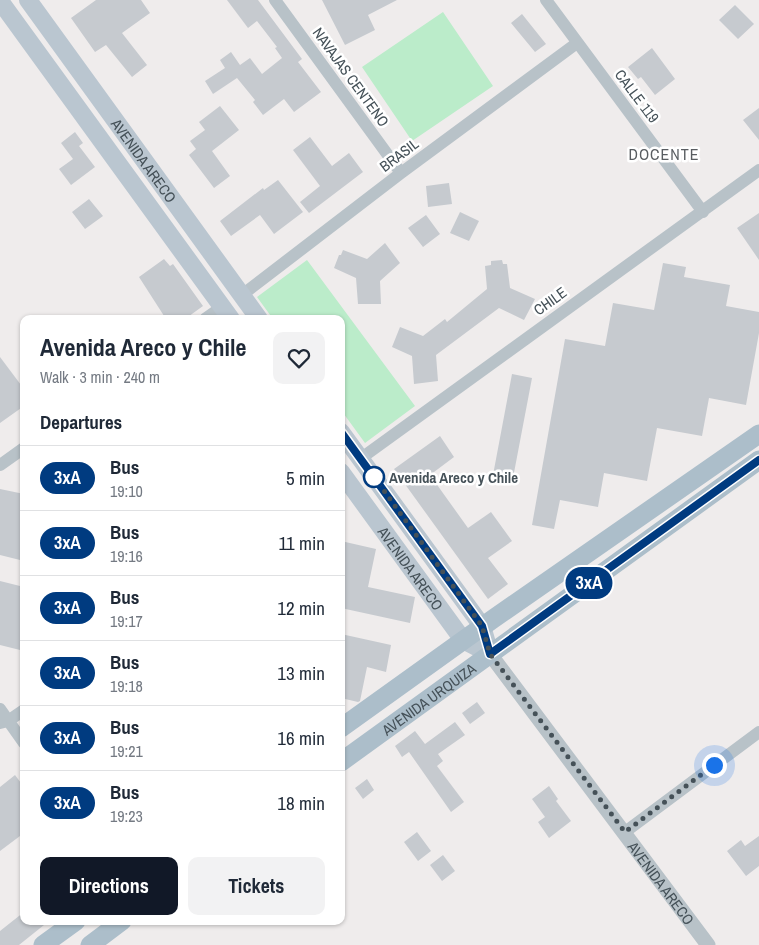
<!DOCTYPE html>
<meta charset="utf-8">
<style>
body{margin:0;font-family:"Archivo Narrow",sans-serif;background:#f2f2f3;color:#1f2937;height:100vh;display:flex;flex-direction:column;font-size:19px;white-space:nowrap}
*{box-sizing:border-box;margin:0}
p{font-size:16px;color:#747a83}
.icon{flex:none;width:28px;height:28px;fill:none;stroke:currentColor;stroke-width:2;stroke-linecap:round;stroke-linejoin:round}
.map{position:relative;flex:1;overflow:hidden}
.panel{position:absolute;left:20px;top:315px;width:325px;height:610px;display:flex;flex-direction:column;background:#fff;border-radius:10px;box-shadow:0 1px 4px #0004}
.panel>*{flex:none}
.badge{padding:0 10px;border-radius:16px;font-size:18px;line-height:32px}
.you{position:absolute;width:25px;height:25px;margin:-12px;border:4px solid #fff;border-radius:50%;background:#1a73e8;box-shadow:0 0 0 8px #1a73e833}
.map>.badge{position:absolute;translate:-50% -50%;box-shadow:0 0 0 2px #fff}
h2{padding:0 20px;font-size:19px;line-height:45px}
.round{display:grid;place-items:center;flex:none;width:52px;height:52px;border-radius:10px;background:#f2f2f3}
.overview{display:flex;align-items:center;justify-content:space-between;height:85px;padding:0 20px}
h1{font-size:24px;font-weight:700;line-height:38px}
.primary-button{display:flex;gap:10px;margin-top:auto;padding:10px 20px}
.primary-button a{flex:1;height:58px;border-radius:10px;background:#111827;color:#fff;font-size:20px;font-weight:700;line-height:58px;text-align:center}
.primary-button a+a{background:#f2f2f3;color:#1f2937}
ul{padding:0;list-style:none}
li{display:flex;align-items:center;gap:15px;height:65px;padding:0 20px;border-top:1px solid #e0e1e3}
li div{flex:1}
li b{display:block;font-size:19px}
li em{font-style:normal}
li .badge{min-width:55px;font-weight:700;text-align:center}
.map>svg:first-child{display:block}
</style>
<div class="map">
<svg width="759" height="945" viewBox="0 0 759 945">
<rect width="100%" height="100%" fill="#efecec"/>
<path fill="#bbecca" d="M443,12L493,86L412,141L362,67Z
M307,260L415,406L365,443L341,410V319H273L257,297Z"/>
<path fill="#c6cacf" d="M96,0H141L150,13L122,33L147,65L132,77L106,45L95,52L71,18Z
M227,0H258L302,59L298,62L321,92L294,112L284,99L263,115L253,102L255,100L237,78L213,94L205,81L225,68L220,60L231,52L240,65L250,58L262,74L282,58L275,48L277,47L257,21L248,28Z
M322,0H397L368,15L375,30L345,45Z
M735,5L754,24L738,39L719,20Z
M522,14L546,44L535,52L511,23Z
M652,48L675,79L655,95L641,77L638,79L628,67Z
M220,106L239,130L212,151L230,176L214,188L189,155L196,149L190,141L205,130L199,122Z
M759,108V140L743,120Z
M75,132L83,143L79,146L95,167L71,185L59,169L73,159L61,143Z
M310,137L332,166L349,153L363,172L309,213L300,202L320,186L293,150Z
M278,180L303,212L274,234L260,215L231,236L220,221L263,188L264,190Z
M449,183L452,204L428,207L426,186Z
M89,199L103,216L85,229L72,212Z
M460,212L479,221L469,241L450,233Z
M759,213V260L737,228Z
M426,215L440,234L423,247L408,228Z
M385,243L400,263L380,281L381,304H358L356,278L334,268L339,255H341L343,250L367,259Z
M164,259L170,266L173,264L203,306L185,319H166L139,277Z
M502,260L503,264H507L510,288L535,299L524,320L499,308L436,355L438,381L414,384L412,356L392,347L400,327L423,336L445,319L447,322L487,289L485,266L491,265V261Z
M663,263L686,267L684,277L730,285L726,306L759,312V333L746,405L709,398L702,436L657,428L647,481L604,473L598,507L560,500L554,529L532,525L565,339L605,346L613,303L654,310Z
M0,357L24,389V406L0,423Z
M512,374L532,378L513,478L493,475Z
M440,436L454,457L430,475L468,528L491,512L512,541L488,558L508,584L488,599L394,469Z
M0,489L24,494V561L0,555Z
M341,541L376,549L368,587L415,597L410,623L341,608Z
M0,581L24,587V651L0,645Z
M341,634L391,645L386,672L367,667L360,701L358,702L341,698Z
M477,702L485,713L470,724L462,713Z
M455,722L465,735L438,754L443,761L437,766L464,802L451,812L409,752L402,757L395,746L415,731L425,744Z
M15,775L24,787V833L0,851V787Z
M367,779L374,790L363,799L355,788Z
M549,786L558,799L556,801L571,821L549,838L538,822L545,817L532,799Z
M417,832L431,851L418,861L404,842Z
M759,836V866L746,876L727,851L741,840L745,846Z
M443,855L455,871L442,881L430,865Z
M24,912V921H49L19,945H0V931Z"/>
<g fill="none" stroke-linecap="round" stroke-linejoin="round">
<path stroke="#b8c2c8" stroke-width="12" d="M275,0L401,173
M546,0L703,212
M242,295L401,173L577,43
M205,319L222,307
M360,459L759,170
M0,465L24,448
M0,709L24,743
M0,723L8,721L24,710
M625,832L759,732"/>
<path stroke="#b8c2c8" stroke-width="15" id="s1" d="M490,654L708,945"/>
<g stroke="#bac6d0" stroke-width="18">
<path id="s2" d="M28,0L259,319"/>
<path d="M0,1L231,319"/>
<path d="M341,432L482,626L490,654"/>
<path id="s3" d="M341,472L463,640L490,654"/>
</g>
<g stroke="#acbeca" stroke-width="19">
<path d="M341,728L493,619L759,434"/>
<path id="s4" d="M341,762L759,460"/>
<path d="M43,945L76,921"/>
<path d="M90,945L122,921"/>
</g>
</g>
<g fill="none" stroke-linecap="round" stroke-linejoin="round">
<defs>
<path id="line" d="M341,432L482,626L490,654L759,460"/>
</defs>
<use href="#line" stroke="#fff" stroke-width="11"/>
<use href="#line" stroke="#003b80" stroke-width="8"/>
<path stroke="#455158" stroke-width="5" stroke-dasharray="0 9" d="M374,477L482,626L490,654L625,832L714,765"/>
</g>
<circle fill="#fff" stroke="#003b80" stroke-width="2.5" cx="374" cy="477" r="10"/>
<g text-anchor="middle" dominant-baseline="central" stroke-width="5" stroke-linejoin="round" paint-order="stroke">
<g font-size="15" fill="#455158" stroke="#fff">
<text transform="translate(351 77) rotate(54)">NAVAJAS CENTENO</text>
<text transform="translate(637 96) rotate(53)">CALLE 119</text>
<text transform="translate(399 155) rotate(-37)">BRASIL</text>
<text stroke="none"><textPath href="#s2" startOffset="198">AVENIDA ARECO</textPath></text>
<text transform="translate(550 301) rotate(-36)">CHILE</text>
<text stroke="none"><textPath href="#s3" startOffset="119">AVENIDA ARECO</textPath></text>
<text stroke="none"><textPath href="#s4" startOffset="108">AVENIDA URQUIZA</textPath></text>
<text stroke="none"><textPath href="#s1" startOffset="286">AVENIDA ARECO</textPath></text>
</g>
<g font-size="15" font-weight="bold" fill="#455158" stroke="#fff" text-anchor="start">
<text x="389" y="477">Avenida Areco y Chile</text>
</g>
<g font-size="16" letter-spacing="1" fill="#595d61" stroke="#fff">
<text x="664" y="154">DOCENTE</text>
</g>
</g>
</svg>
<div class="you" style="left:714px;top:765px"></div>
<b class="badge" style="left:589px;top:583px;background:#003b80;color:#fff">3xA</b>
<section class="panel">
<div class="overview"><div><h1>Avenida Areco y Chile</h1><p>Walk · 3 min · 240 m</p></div><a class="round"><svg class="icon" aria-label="heart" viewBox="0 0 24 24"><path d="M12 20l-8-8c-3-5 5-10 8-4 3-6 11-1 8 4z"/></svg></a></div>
<h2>Departures</h2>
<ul>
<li><span class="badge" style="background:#003b80;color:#fff">3xA</span><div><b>Bus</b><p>19:10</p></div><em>5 min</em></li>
<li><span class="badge" style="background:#003b80;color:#fff">3xA</span><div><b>Bus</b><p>19:16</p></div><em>11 min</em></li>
<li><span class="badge" style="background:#003b80;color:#fff">3xA</span><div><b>Bus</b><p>19:17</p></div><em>12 min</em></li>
<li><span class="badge" style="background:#003b80;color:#fff">3xA</span><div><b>Bus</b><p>19:18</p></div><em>13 min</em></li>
<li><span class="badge" style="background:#003b80;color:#fff">3xA</span><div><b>Bus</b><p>19:21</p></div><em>16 min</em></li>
<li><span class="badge" style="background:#003b80;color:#fff">3xA</span><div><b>Bus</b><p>19:23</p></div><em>18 min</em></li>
</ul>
<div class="primary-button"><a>Directions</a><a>Tickets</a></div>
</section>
</div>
